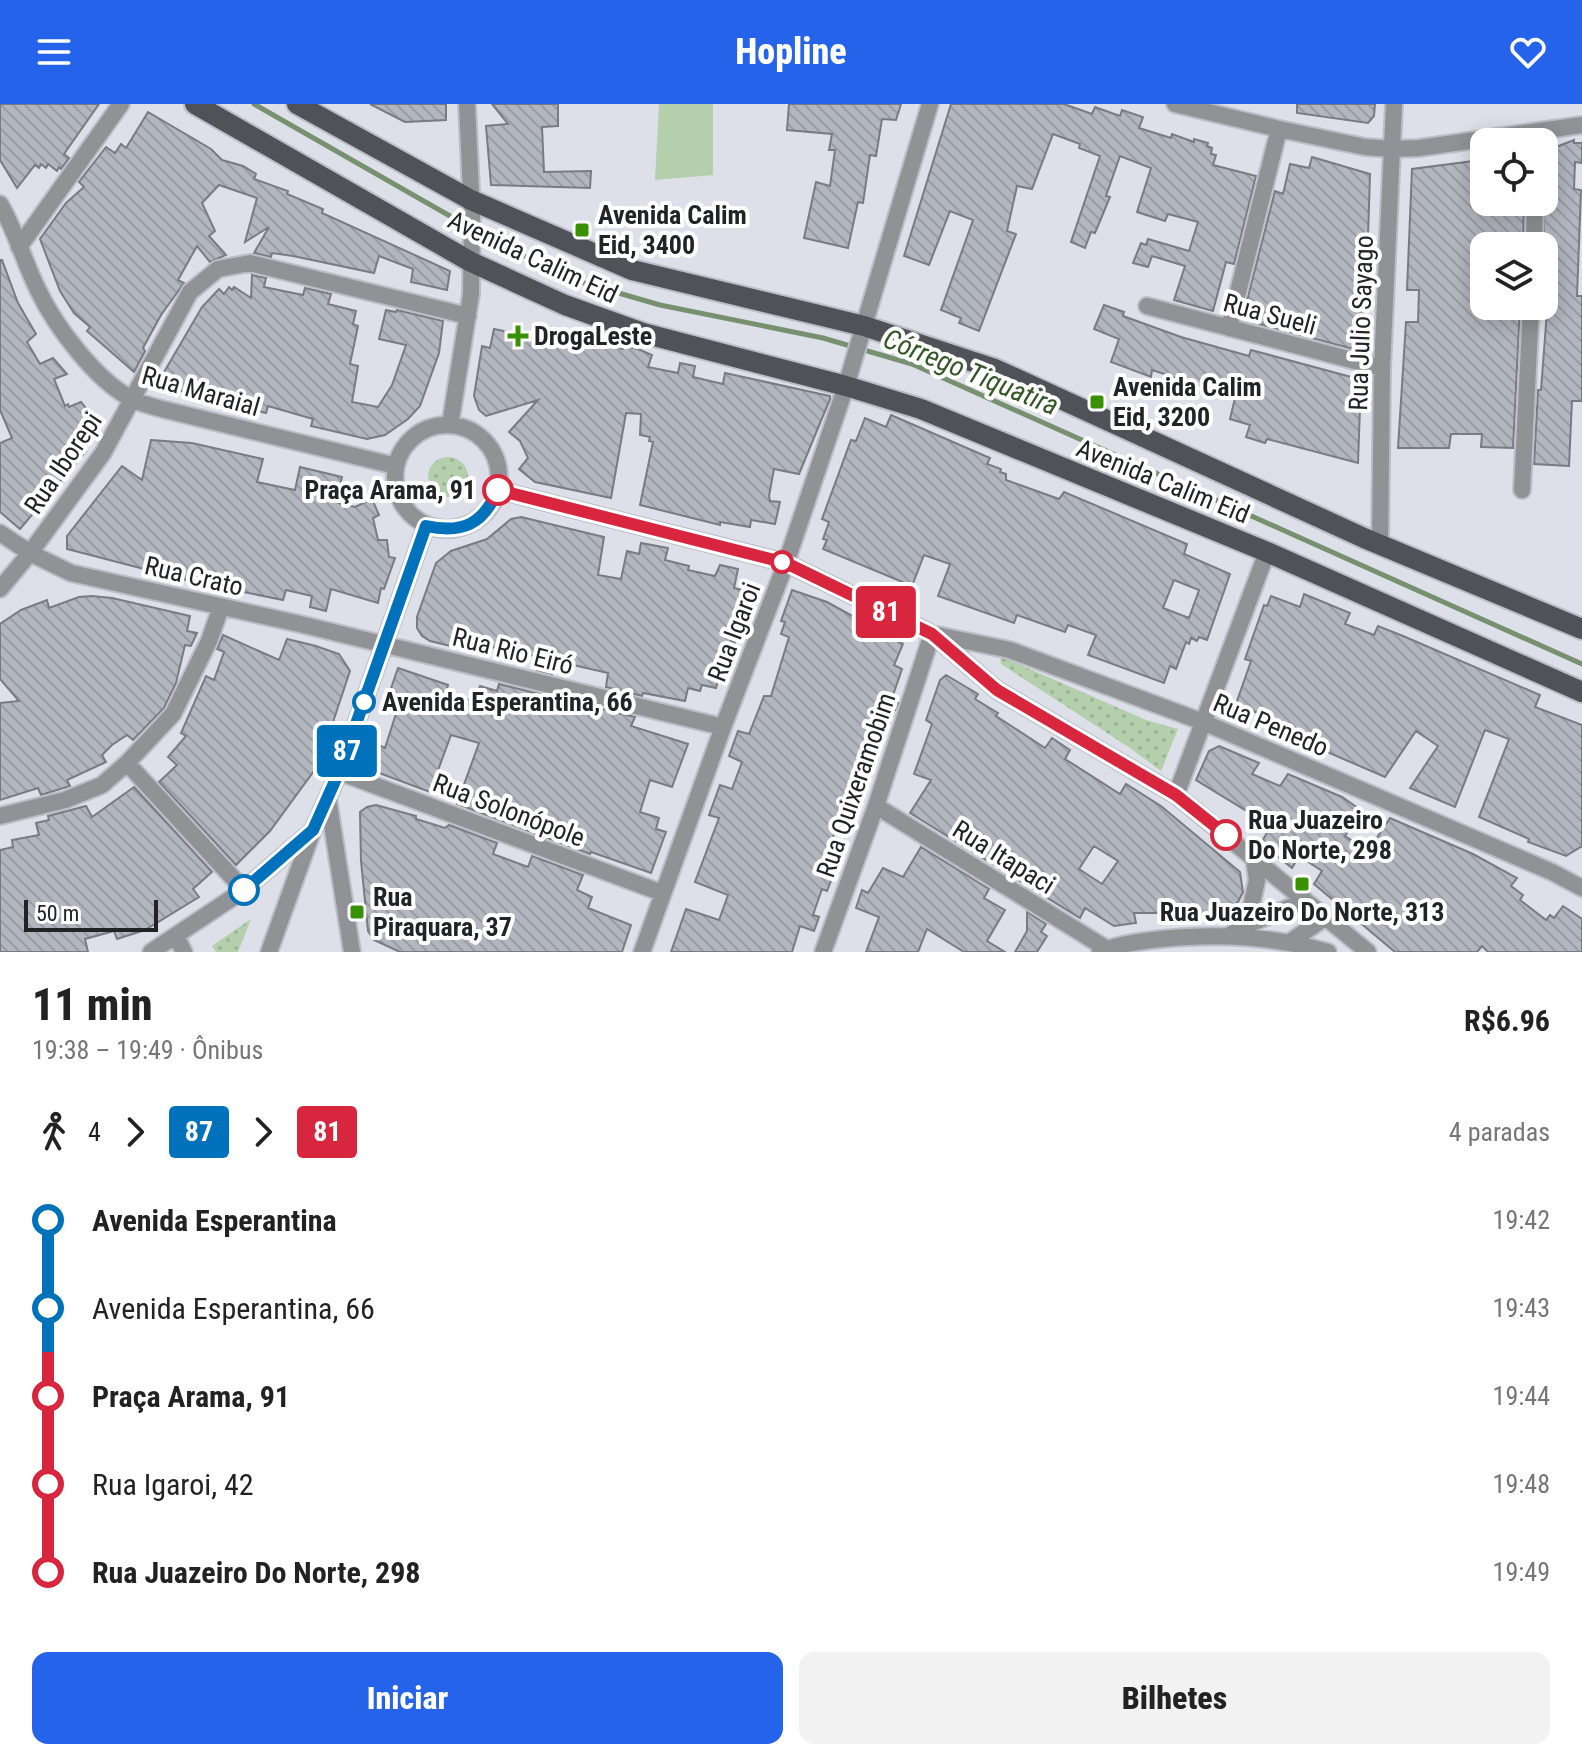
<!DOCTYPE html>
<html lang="pt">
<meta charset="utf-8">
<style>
body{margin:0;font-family:"Roboto Condensed",sans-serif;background:#f2f2f2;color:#222;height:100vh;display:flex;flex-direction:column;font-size:30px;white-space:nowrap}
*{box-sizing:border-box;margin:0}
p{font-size:26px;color:#767676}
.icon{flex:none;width:44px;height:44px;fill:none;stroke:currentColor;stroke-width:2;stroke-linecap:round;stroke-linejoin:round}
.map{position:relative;height:848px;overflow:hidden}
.sheet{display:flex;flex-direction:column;background:#fff;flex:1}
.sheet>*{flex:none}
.badge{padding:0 16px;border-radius:6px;font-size:28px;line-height:52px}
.tools{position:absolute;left:1470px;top:24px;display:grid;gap:16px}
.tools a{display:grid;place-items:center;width:88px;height:88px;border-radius:16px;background:#fff;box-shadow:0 4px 20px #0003;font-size:40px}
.scale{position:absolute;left:24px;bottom:20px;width:134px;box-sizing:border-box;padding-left:8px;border:4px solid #222326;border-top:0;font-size:22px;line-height:28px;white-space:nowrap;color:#222326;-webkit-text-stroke:6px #fff;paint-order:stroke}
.map>.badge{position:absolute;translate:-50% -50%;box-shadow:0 0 0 4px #fff}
.legs{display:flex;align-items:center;gap:12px;height:88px;padding:0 32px;font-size:26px}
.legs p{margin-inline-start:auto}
.summary{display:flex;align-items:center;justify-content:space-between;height:136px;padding:0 32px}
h1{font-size:44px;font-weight:800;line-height:60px}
.action{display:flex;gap:16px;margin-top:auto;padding:16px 32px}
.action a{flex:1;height:92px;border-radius:16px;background:#2563eb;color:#fff;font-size:32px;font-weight:800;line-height:92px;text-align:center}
.action a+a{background:#f2f2f2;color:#222}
ul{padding:0 32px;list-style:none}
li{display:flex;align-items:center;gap:28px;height:88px;font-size:30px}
li i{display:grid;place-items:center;width:12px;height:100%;margin:0 10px;background:currentColor}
li i::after{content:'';width:20px;height:20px;margin:-10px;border:6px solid;border-radius:50%;background:#fff}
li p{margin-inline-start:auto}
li:first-child i{background:linear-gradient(#0000 50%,currentColor 0)}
li:last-child i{background:linear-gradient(currentColor 50%,#0000 0)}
header{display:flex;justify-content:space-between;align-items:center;height:104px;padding:0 32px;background:#2563eb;color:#fff;font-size:36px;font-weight:800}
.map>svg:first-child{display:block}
</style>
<header><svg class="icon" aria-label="menu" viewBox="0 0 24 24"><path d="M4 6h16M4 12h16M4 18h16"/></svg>Hopline<svg class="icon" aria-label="heart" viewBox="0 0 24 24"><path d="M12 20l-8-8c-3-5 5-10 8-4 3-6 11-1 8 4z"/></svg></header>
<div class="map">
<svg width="1582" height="848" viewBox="0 0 1582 848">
<defs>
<pattern id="park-dots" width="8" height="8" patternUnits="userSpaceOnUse" patternTransform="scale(2)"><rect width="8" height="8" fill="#b3cfab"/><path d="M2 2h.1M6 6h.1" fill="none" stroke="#9ab193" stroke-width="1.8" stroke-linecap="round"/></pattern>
<pattern id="building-back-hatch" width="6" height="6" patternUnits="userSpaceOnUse" patternTransform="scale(2)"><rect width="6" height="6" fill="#b2b6be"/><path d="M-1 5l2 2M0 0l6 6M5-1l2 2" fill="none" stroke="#999ca3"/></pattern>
</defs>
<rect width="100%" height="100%" fill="#dde0e9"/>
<path fill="#b3cfab" d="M659,0H713V71L655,76Z"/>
<path fill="url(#park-dots)" d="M428 373a20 20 0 1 1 40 0a20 20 0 1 1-40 0Z
M1000,552L1146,616L1178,625L1161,667L1130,644L1001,560Z
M251,815L238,848H216L212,842Z"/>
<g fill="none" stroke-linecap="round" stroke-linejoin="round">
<path stroke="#779170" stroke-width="5" d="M254,0L499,140L577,177L660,201L823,234L912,260L1582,560"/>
</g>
<path fill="url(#building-back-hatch)" stroke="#787b82" stroke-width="2" fill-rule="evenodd" d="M0,0H99L64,50L69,54L61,65L59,63L57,67L48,60L46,64L41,60L39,64L35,61L17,84L0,56Z
M370,0H446V16L405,18Z
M492,0H558V22L542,23L544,68L591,67L590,84L491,81L486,22L508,20Z
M789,0H901L896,16L882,15L876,52L870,51L863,99L858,98L848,144L804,134L816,78L830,82L835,46H829L832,30L787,26Z
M951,0H1064L1092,10L1095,3L1120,12L1122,6L1143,13L1139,24L1171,34L1172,30L1194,38V35L1208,39L1207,42L1212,44L1211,50L1216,51L1213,61L1256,72L1234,160L1226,158L1213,207L1174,196L1185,162L1152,152L1148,163L1133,159L1141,139L1146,141L1148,135L1189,147L1198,118L1168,110L1165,117L1137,108L1151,64L1120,52L1106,92L1110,93L1095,129L1091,128L1085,144L1071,138L1100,52L1079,44L1080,40L1053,30L1032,85L1017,82L1007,127L1016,130L979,227L959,219L961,214L941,206L973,116L950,107L929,161L904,152Z
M1297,0H1375L1374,12L1368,19L1297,9Z
M148,8L211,45L222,56L243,62L256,70L254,75L288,87L287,90L323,105L322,109L450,167L447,186L411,178L413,165L379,152L374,169L293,152L272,149L271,153L254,149L269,123L245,138L257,94L219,81L202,99L215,127L209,132L226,151L210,158L197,142L178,176L184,179L161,211L143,244L145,247L134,268L87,227L90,223L74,209L60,187L40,135L66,99L84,83L79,78L106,43L115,49L121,40L126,44Z
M1574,36V39H1582V59L1575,58L1574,85L1581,86L1577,192H1582V297H1572L1569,362L1534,360L1538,286H1541L1550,168H1544V49H1555L1556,43Z
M1312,53L1370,70L1368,133L1371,134L1362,239L1353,245L1252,218L1254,211L1244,208L1275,87L1283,90L1290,60L1309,64Z
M1474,57V67L1484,66V98H1524L1523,142H1484V202H1520L1513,344L1481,343L1482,330H1451L1449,344H1398L1406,218H1418L1419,186H1407L1412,65Z
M0,156H2L18,199L36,230L27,238L40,260L53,254L67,270L54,275L65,302L68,300L69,303L81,298L95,316V324L81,342L86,347L20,425L0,408V339L12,334L0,306Z
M252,171L266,174L264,183L303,191L305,184L331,190L328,200L356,207L353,220L358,222L350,260L358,262L352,298L378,303L392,281L406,241L379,235L386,206L396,208L397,206L443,217L439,249L420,302L408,315L385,331L367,335L311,322L313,315L268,302L266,309L166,283L160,275L202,203L219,185L224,190L229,183L232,186L234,183L251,194Z
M1104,201L1124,208L1123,212L1181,233L1249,252L1251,246L1355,274L1351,290L1356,291L1352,302L1360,304L1358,359L1267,335L1265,339L1246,333L1250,321L1230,315L1236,290L1193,280L1189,293L1176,289L1180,275L1152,266L1151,273L1111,258L1119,235L1094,225Z
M494,225L533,233L535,225L623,245V242L638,245L652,251L648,263L678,269L680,259L695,262L693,273L723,280L725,269L830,292V295L799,370L774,365L769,392L770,397L780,398L775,420L751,416L750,423L720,418V421L640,401L653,338L649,337L650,333L640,331L641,310L626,309L611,394L535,378L519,365L528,354L520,337L509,328L538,296L486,312L479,306L474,292L482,242L490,244Z
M891,311L990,354L987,360L1001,365L1000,368L1006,370V376L1059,395L1064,388L1187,440L1184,450L1230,470L1207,536L1199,533L1197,537L1191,534L1189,540L1186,538L1176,565L1170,562L1164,579L1088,551L1096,531L1068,521L1065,528L1017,511L1014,519L938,492L950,460L924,451L912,482L823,445L827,436L823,435L829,418L822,415L851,336L856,337L865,314L886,323ZM1174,476L1199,486L1189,514L1163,504Z
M151,336L192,339L263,355L257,378L295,386L300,363L342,373L336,398L355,403L372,395L379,411L373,414L378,436H387L389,453L395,454L384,485L381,484L378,499L331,485L326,507L310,503L312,492L286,486L283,496L194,478L67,445V432L122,362L142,376Z
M521,413L604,433L598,471L621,475L627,447L639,450L641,439L668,444L665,456L689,462L688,466L715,472L720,461L738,465L734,484L742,486L741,491L744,492L731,537L735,538L724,567L721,566L716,584L702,581L700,587L688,584L685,597L643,589L642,592L606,583L608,569L556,557L552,570L537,566L540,553L486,542L484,550L430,537L422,532L417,524V513L436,459L451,447L487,435L511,415Z
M792,486L827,498L903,540L894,561L902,565L891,597L898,599L883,633L875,630L861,672L869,676L851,722L838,718L828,748L840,754L827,787L822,785L813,811L819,813L814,827L800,822L792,848H671L686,805L719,816L728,791L695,778L719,714L709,711L720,681L732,685L742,658L729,652L738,627L749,630L764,592H771L789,533L781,530L785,518L781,517Z
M1304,490L1350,509L1345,520L1374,531L1378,522L1403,532L1540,591L1535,603L1582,621V742L1566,752L1528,738L1529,735L1479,713L1509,635L1485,626L1455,703L1410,684L1438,642L1416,627L1385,673L1281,628L1264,620L1267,613L1236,600L1251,557L1245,555L1264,501L1267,502L1271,492L1300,503Z
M92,492L112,494L190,512L187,527L197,529L191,542L185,541L176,579L164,604L133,636L127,631L112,641L102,651L106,658L67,676L70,682L41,691L38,684L0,696V599L19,597L0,575V520L21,506L47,496L49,504L79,493Z
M223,531L279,556L287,535L316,542L339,550L350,567L319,660L270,727L236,761L159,678L177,661L168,653L186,632L181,629L206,572L214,576L224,548L217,545Z
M398,564L448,581L446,588L475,598L480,582L497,587L499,580L635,613L631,622L688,640L672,683L650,676L640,708L659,714L656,725L666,728L651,769L591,748L590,750L457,700L479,639L451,631L430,688L379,669L366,635L385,644L401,594L389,590Z
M946,571L978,590L975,595L998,609L996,612L1045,644L1052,634L1070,646L1065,655L1120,690L1126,680L1161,702L1240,768L1243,788L1238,798L1220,809H1134L1136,819L1114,822L1085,804L1080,814L910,709L931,676L914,670L932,620L926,616L940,576ZM1094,742L1118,757L1102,780L1079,765Z
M1219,642L1259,659L1252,670L1280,682L1288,670L1342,693L1362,707L1345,732L1368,747L1390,714L1473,750L1517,774L1511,782L1523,791L1520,796L1546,816L1550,811L1554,814L1563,802L1582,815V848H1488L1482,842L1477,848H1395L1314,780L1322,767L1299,752L1292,764L1261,739L1271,722L1196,676L1209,647Z
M134,683L212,768L193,785L199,793L145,826L117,835L114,827L85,835L88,848H0V746L13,743L12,736L39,731L36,719L49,716L48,712L86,702L92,713Z
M376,701L416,712V715L445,724L449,721L497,739L493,750L528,763L532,752L583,771L577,786L592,793L588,804L631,821L622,848H400L374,836L368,827L361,757L360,708L367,703Z
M921,743L989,785L984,794L1005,806L987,837L1005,848H964L927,825L918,848H866L879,813L856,804L862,786L868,789L883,764L903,773Z
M1027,808L1046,820L1041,828L1047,832L1037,848H1015L1027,827Z"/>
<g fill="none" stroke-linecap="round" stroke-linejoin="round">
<defs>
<path id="minor" d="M1175,0L1279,25L1365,43L1392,45L1419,44L1582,21
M0,100C16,127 24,158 38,186C55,222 95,275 130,294C141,300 154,303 166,306L396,362
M1534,142L1535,98
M19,143L121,0
M1147,202L1382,264
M1229,224L1279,25
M395 373a52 52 0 1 1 104 0a52 52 0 1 1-104 0Z
M450,321L471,190L472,111L467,0
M498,386L786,459L932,530L997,586L1176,691L1368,848
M1522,386L1531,202
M0,429L30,449L71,469L300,520L723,623
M1380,441L1382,264L1394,0
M0,485L30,449L103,349L190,188L218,165L250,159L468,212
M127,659L244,786
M339,668L662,789
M1176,691L1267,448
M328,694L352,848
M876,702L1107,845
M0,712L65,696L102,681L127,659L173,610L209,537L221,503
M1247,821L1257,776L1254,755
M1230,831L1247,821L1305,797
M176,832L184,848
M1290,838L1326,813
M151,848L244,786L312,727
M269,848L313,726L339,668L426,422
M642,848L723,623L786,459L846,282L930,0
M823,848L876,702L932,530L1010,546L1203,618L1552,768L1582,784
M1100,848C1118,840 1141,837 1161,835C1220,829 1270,832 1328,848"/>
<path id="primary" d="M195,0L471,158L565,201L643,229L846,282L921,305L1267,448L1582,588
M297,0L471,96L632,166L864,222L995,265L1364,434L1582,525"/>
</defs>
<use href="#minor" stroke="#bbbec6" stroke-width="20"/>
<use href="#primary" stroke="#bbbec6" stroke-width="24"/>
<use href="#minor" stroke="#909295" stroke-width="16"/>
<use href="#primary" stroke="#505258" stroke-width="20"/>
</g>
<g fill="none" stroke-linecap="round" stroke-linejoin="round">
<defs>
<path id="line-1" d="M244,786L313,726L339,668L426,422C463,430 483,420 498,386"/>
<path id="line-2" d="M498,386L786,459L932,530L997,586L1176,691L1226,731"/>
</defs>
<use href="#line-1" stroke="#fff" stroke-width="18"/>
<use href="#line-2" stroke="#fff" stroke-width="18"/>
<use href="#line-1" stroke="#0072bc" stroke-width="12"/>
<use href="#line-2" stroke="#d7263d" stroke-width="12"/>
</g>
<g fill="#379102" stroke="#fff" stroke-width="3">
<rect x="574" y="118" width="16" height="16" rx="4"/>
<path d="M514 220h8v8h8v8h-8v8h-8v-8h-8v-8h8z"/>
<rect x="1089" y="290" width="16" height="16" rx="4"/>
<rect x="1294" y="772" width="16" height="16" rx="4"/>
<rect x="349" y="800" width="16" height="16" rx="4"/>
</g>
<g fill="#fff" stroke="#d7263d" stroke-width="4">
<circle cx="498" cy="386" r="14"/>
<circle cx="782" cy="458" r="10"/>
<circle cx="1226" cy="731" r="14"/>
</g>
<g fill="#fff" stroke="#0072bc" stroke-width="4">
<circle cx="364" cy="598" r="10"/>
<circle cx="244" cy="786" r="14"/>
</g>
<g text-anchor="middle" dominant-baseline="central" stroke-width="8" stroke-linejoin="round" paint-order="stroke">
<g font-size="26" font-weight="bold" fill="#222326" stroke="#fff" text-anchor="start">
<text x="598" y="111">Avenida Calim<tspan x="598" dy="30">Eid, 3400</tspan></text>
<text x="534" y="232">DrogaLeste</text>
<text x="1113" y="283">Avenida Calim<tspan x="1113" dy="30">Eid, 3200</tspan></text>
<text x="373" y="793">Rua<tspan x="373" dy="30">Piraquara, 37</tspan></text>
<text x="1302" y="808" text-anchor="middle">Rua Juazeiro Do Norte, 313</text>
</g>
<g font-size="26" fill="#222326" stroke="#fff">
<text transform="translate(533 153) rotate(25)">Avenida Calim Eid</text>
<text transform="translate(1270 210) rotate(15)">Rua Sueli</text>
<text transform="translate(1361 219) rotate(-88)">Rua Julio Sayago</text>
<text transform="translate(201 287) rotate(16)">Rua Maraial</text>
<text transform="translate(63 359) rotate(-56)">Rua Iborepi</text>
<text transform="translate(1163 377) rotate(22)">Avenida Calim Eid</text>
<text transform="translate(194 472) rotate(13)">Rua Crato</text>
<text transform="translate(734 528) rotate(-69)">Rua Igaroi</text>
<text transform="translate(513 547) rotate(14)">Rua Rio Eiró</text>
<text transform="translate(1271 621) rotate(23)">Rua Penedo</text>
<text transform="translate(856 681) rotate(-71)">Rua Quixeramobim</text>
<text transform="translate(509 706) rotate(21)">Rua Solonópole</text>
<text transform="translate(1004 753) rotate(32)">Rua Itapaci</text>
</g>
<g font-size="26" font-weight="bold" fill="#222326" stroke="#fff" text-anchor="start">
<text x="476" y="386" text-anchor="end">Praça Arama, 91</text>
<text x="382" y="598">Avenida Esperantina, 66</text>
<text x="1248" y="716">Rua Juazeiro<tspan x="1248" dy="30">Do Norte, 298</tspan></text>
</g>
<g font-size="28" font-style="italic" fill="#335726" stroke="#fff">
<text transform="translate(971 268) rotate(22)">Córrego Tiquatira</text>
</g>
</g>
</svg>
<div class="tools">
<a><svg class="icon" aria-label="locate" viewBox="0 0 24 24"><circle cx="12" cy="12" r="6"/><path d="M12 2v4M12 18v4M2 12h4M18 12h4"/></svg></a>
<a><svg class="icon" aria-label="layers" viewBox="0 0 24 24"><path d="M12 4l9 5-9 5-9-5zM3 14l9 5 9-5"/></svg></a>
</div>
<div class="scale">50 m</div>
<b class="badge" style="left:347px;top:647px;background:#0072bc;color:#fff">87</b>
<b class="badge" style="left:886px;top:508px;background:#d7263d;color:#fff">81</b>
</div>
<section class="sheet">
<div class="summary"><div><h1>11 min</h1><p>19:38 – 19:49 · Ônibus</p></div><b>R$6.96</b></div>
<div class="legs"><svg class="icon" aria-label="walk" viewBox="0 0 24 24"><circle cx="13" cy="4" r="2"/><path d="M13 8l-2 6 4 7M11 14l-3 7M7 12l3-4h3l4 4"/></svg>4<svg class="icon" aria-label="forward" viewBox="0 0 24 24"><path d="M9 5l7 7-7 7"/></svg><b class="badge" style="background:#0072bc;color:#fff">87</b><svg class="icon" aria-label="forward" viewBox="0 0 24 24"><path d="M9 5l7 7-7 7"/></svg><b class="badge" style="background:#d7263d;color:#fff">81</b><p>4 paradas</p></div>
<ul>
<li><i style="color:#0072bc"></i><b>Avenida Esperantina</b><p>19:42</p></li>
<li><i style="color:#0072bc"></i><span>Avenida Esperantina, 66</span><p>19:43</p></li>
<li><i style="color:#d7263d"></i><b>Praça Arama, 91</b><p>19:44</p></li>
<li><i style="color:#d7263d"></i><span>Rua Igaroi, 42</span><p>19:48</p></li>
<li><i style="color:#d7263d"></i><b>Rua Juazeiro Do Norte, 298</b><p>19:49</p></li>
</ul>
<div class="action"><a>Iniciar</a><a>Bilhetes</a></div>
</section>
